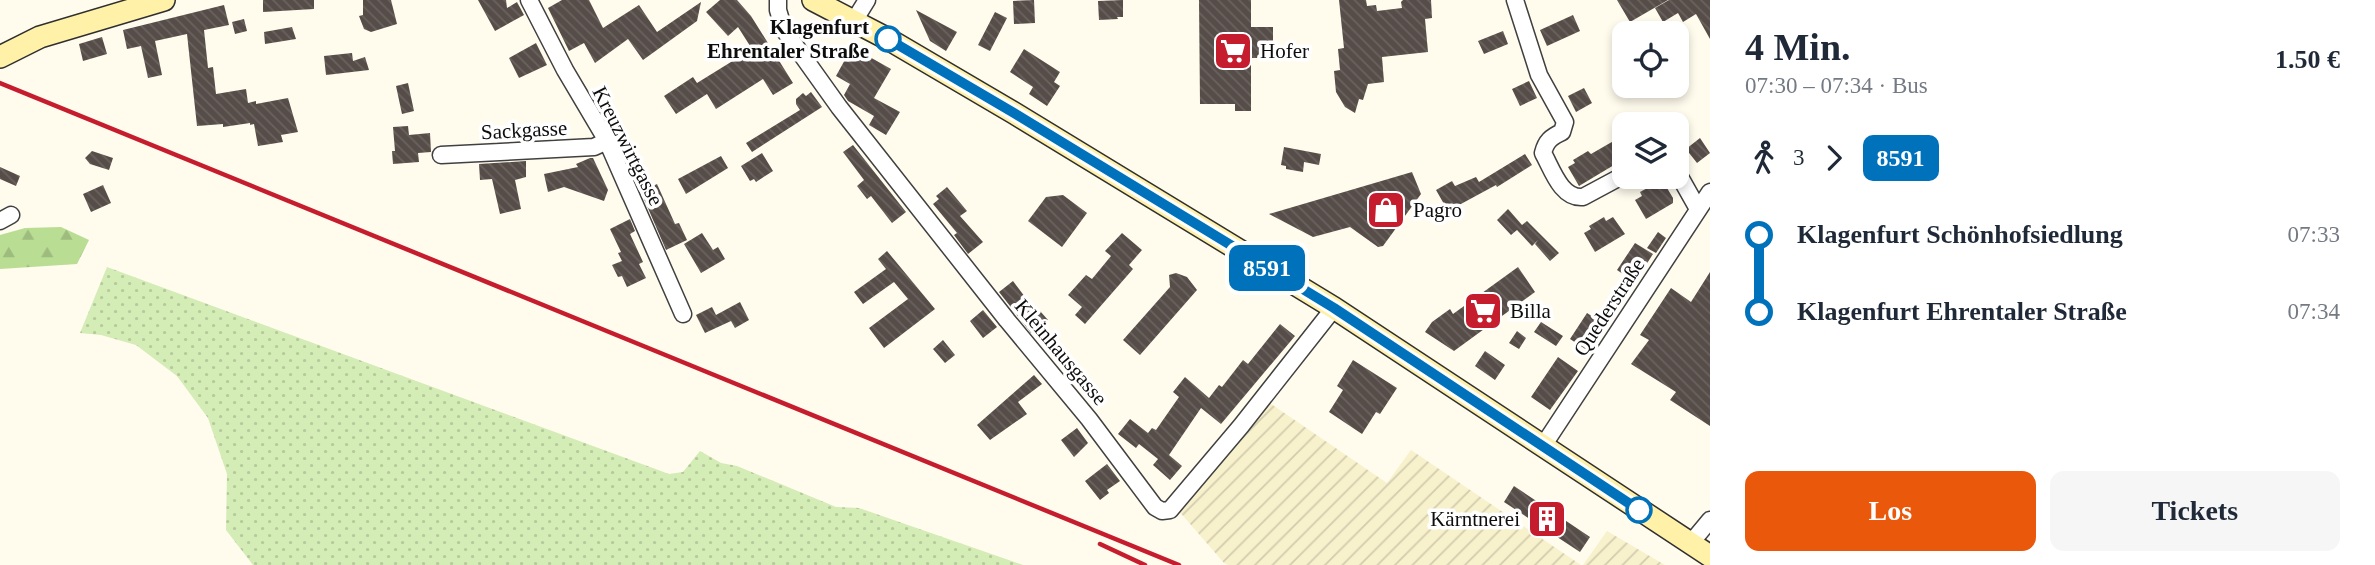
<!DOCTYPE html>
<html lang="de">
<meta charset="utf-8">
<style>
body{margin:0;font-family:"Times New Roman",serif;background:#f6f6f7;color:#1f2937;height:100vh;display:flex;flex-direction:column;font-size:26px;white-space:nowrap}
*{box-sizing:border-box;margin:0}
p{font-size:23px;color:#747a83}
.icon{flex:none;width:38px;height:38px;fill:none;stroke:currentColor;stroke-width:2;stroke-linecap:round;stroke-linejoin:round}
.map{position:relative;flex:1;overflow:hidden}
.panel{display:flex;flex-direction:column;background:#fff;width:665px}
.panel>*{flex:none}
.badge{padding:0 14px;border-radius:10px;font-size:24px;line-height:46px}
.buttons{position:absolute;left:1612px;top:21px;display:grid;gap:14px}
.buttons a{display:grid;place-items:center;width:77px;height:77px;border-radius:14px;background:#fff;box-shadow:0 4px 10px #0003;font-size:35px}
.map>.badge{position:absolute;translate:-50% -50%;box-shadow:0 0 0 4px #fff}
.legs{display:flex;align-items:center;gap:10px;height:77px;padding:0 35px;font-size:23px}
.legs p{margin-inline-start:auto}
.headline{display:flex;align-items:center;justify-content:space-between;height:119px;padding:0 35px}
h1{font-size:38px;font-weight:800;line-height:52px}
.action{display:flex;gap:14px;margin-top:auto;padding:14px 35px}
.action a{flex:1;height:80px;border-radius:14px;background:#ea580c;color:#fff;font-size:28px;font-weight:800;line-height:80px;text-align:center}
.action a+a{background:#f6f6f7;color:#1f2937}
ul{padding:0 35px;list-style:none}
li{display:flex;align-items:center;gap:24px;height:77px;font-size:26px}
li i{display:grid;place-items:center;width:10px;height:100%;margin:0 9px;background:currentColor}
li i::after{content:'';width:18px;height:18px;margin:-9px;border:5px solid;border-radius:50%;background:#fff}
li p{margin-inline-start:auto}
li:first-child i{background:linear-gradient(#0000 50%,currentColor 0)}
li:last-child i{background:linear-gradient(currentColor 50%,#0000 0)}
main{display:flex;flex:1;min-height:0}
.map>svg:first-child{display:block}
</style>
<main>
<div class="map">
<svg width="1710" height="565" viewBox="0 0 1710 565">
<defs>
<pattern id="farmland-furrows" width="10" height="10" patternUnits="userSpaceOnUse" patternTransform="scale(1.75)"><rect width="10" height="10" fill="#f7f1cc"/><path d="M-1 1l2-2M0 10L10 0M9 11l2-2" fill="none" stroke="#d3cdae"/></pattern>
<pattern id="grass-dots" width="8" height="8" patternUnits="userSpaceOnUse" patternTransform="scale(1.75)"><rect width="8" height="8" fill="#d4ecb5"/><path d="M2 2h.1M6 6h.1" fill="none" stroke="#b5c99a" stroke-width="1.8" stroke-linecap="round"/></pattern>
<pattern id="forest-firs" width="22" height="20" patternUnits="userSpaceOnUse" patternTransform="scale(1.75)"><rect width="22" height="20" fill="#b8dd93"/><path d="M5 1l3.5 6h-7zM16 11l3.5 6h-7z" fill="#9dbc7e"/></pattern>
<pattern id="building-back-hatch" width="6" height="6" patternUnits="userSpaceOnUse" patternTransform="scale(1.75)"><rect width="6" height="6" fill="#564d49"/><path d="M-1 5l2 2M0 0l6 6M5-1l2 2" fill="none" stroke="#69625f"/></pattern>
</defs>
<rect width="100%" height="100%" fill="#fffbed"/>
<path fill="url(#farmland-furrows)" d="M1268,402L1387,483L1411,450L1581,565H1228L1224,563L1178,510Z
M1607,531L1665,565H1583Z"/>
<path fill="url(#grass-dots)" d="M107,267L669,474L683,472L700,451L721,463L737,466L836,507L859,508L1023,565H253L226,530L227,474L208,418L177,376L136,345L101,335L80,333Z"/>
<path fill="url(#forest-firs)" d="M61,227L89,240L77,264L0,269V235L25,228Z"/>
<path fill="url(#building-back-hatch)" d="M263,0H314V9L263,12Z
M363,0H391L397,24L371,32L364,29L359,16L363,15Z
M478,0H506L507,8L517,2L524,15L495,31Z
M562,0H589L603,28L639,5L657,32L701,2L697,21L643,60L628,39L595,63L584,43L569,51L548,8Z
M720,0H737L751,16L793,83L773,95L763,79L716,109L707,94L676,114L664,96L693,77L697,83L752,49L738,27L728,36L706,12Z
M1034,0L1035,23L1014,24L1013,1Z
M1123,0V17H1117L1118,19L1099,20L1098,1Z
M1199,0H1251V27H1273V43L1266,44V58H1251V111H1235V104H1200Z
M1339,0H1366L1367,6L1376,5L1377,11L1402,8L1401,2L1403,0H1431L1432,18L1425,19L1428,52L1382,57L1384,82L1368,84L1363,100L1359,99L1355,113L1345,107L1336,92L1334,71L1340,70L1338,49L1344,48Z
M1617,0H1668L1630,22Z
M1669,0H1710V39L1696,14L1683,22L1678,13L1663,22L1655,8Z
M224,5L229,25L204,30L208,68L213,67L216,94L246,89L248,103L256,101V104L288,98L298,132L281,135L283,142L258,146L254,124L250,125V123L223,127V124L197,126L187,34L155,41L162,75L148,78L141,46L127,49L123,30Z
M916,10L957,32L946,51L930,41Z
M995,12L1007,18L990,51L978,45Z
M1573,15L1580,31L1547,46L1540,30Z
M244,19L247,31L235,34L232,22Z
M292,27L296,39L265,44L264,32Z
M1503,31L1508,44L1484,54L1478,41Z
M102,37L107,54L83,61L79,44Z
M536,43L547,65L519,78L509,58Z
M852,47L891,69L874,98L900,112L886,135L869,125L874,116L848,101L844,95L850,84L836,76Z
M1024,49L1060,72L1054,82L1060,86L1047,106L1029,94L1033,87L1010,72Z
M352,53L353,61L365,57L369,70L326,75L324,56Z
M1529,81L1537,98L1520,106L1512,89Z
M408,83L414,111L402,114L396,86Z
M1584,88L1592,103L1576,112L1568,96Z
M811,92L822,107L752,152L746,143L800,110L796,104V99L803,93L806,96Z
M408,126L409,135L430,133L431,152L418,153L419,162L393,164L392,151H395L393,127Z
M1624,135V159L1579,186L1568,167L1575,163L1573,160L1588,151L1591,154Z
M1700,138L1710,153L1697,163L1686,149Z
M853,145L906,212L892,223L871,196L867,199L857,186L864,180L843,152Z
M1284,147L1321,154L1319,165L1304,162L1303,172L1286,169V166L1281,165Z
M92,151L113,158L109,170L90,164L85,158Z
M762,153L773,171L756,182L754,179L750,181L741,166Z
M1525,154L1532,165L1497,187L1496,185L1448,211L1436,190L1452,181L1455,186L1476,177L1479,182Z
M721,156L728,168L686,194L678,179Z
M590,158H593L608,190L604,201L564,187L548,192L544,174L578,167L576,164Z
M526,161V177L515,180L521,209L500,214L492,179L480,180L479,164Z
M0,167L20,176L16,186L0,179Z
M1412,172L1421,194L1383,246L1378,247L1350,227L1313,237L1269,214Z
M1664,183L1673,198V203L1646,219L1635,200L1642,196L1640,192L1655,184L1657,187Z
M657,184L675,224L679,223L687,240L666,250L641,192Z
M103,185L111,203L91,212L83,194Z
M947,187L967,211L960,216L983,242L968,254L954,235L957,233L933,204L939,199L936,196Z
M1063,195L1087,213L1062,247L1028,221L1046,197Z
M1508,209L1522,225L1527,221L1559,253L1550,261L1535,244L1538,240L1532,246L1517,230L1511,235L1497,220Z
M1604,217L1606,221L1613,217L1625,234L1595,252L1584,233L1591,229L1589,226Z
M630,219L635,231L630,234L643,262L639,264L646,278L627,287L622,276L618,277L612,265L622,261L618,253L621,252L610,229Z
M1658,232L1666,238L1656,253L1647,248Z
M702,233L713,250L718,247L725,259L701,273L684,244Z
M1122,233L1142,250L1129,265L1133,269L1085,324L1075,315L1082,307L1068,295L1086,275L1092,279L1111,256L1105,251Z
M1635,243L1653,254L1635,282L1617,270Z
M887,251L935,309L884,348L869,328L908,299L894,282L863,304L854,292L886,269L878,259Z
M1518,267L1535,292L1454,351L1425,332L1432,322L1450,309L1453,314Z
M1710,272V426L1670,400L1676,392L1631,364L1649,340L1640,335L1671,288L1691,302Z
M1176,273L1187,277L1197,290L1140,355L1123,340L1170,287L1169,275Z
M1013,281L1037,313L1040,311L1048,320L1031,333L999,292Z
M740,302L749,320L735,328L731,321L705,333L696,315L712,307L716,315Z
M983,310L997,327L983,338L970,321Z
M1587,313L1604,324L1587,350L1570,339Z
M1541,322L1563,336L1556,346L1534,332Z
M1280,324L1295,336L1221,424L1201,408L1169,455L1182,466L1170,480L1153,465L1158,459L1139,444L1136,448L1118,434L1130,419L1148,433L1152,428L1156,430L1179,397L1173,392L1185,377L1209,398L1219,385L1222,387L1243,360L1248,364Z
M1517,331L1526,338L1519,349L1509,343Z
M943,340L955,355L945,363L933,349Z
M1485,351L1505,365L1495,380L1475,366Z
M1558,357L1578,371L1550,410L1531,397Z
M1353,360L1397,388L1380,414L1376,412L1362,434L1329,412L1343,390L1337,386Z
M1034,375L1042,384L1018,402L1027,414L990,440L977,425Z
M1077,428L1088,443L1074,457L1061,440Z
M1107,464L1120,481L1107,490L1109,493L1100,500L1085,481Z
M1514,486L1590,537L1580,552L1504,502Z"/>
<g fill="none" stroke-linecap="round" stroke-linejoin="round">
<defs>
<path id="street" d="M529,0L565,70L607,141L683,314
M778,0V10L784,30L839,107L1007,320L1089,419L1155,507L1162,511L1170,510L1241,426L1334,308
M1515,0L1539,75L1565,122L1562,132C1551,137 1546,141 1543,153C1552,169 1561,199 1583,197L1624,175
M854,21L867,0
M441,155L594,147L607,141
M1676,170L1698,209
M0,221L11,215
M1543,446L1710,192
M1690,544L1710,520"/>
<path id="secondary" d="M813,0L888,39L1014,113L1334,308L1710,556
M0,57L40,37L164,0"/>
</defs>
<use href="#street" stroke="#404040" stroke-width="19"/>
<use href="#secondary" stroke="#2f2f2f" stroke-width="24"/>
<use href="#street" stroke="#fff" stroke-width="16"/>
<use href="#secondary" stroke="#fff1a8" stroke-width="21"/>
<path stroke="#c51d2e" stroke-width="4.5" d="M0,83L1179,565
M1100,544L1145,565"/>
</g>
<g fill="none" stroke-linecap="round" stroke-linejoin="round">
<defs>
<path id="line-1" d="M888,39L1014,113L1334,308L1639,510"/>
</defs>
<use href="#line-1" stroke="#fff" stroke-width="16"/>
<use href="#line-1" stroke="#0072bc" stroke-width="10"/>
</g>
<defs>
<symbol id="supermarket-square" viewBox="-11 -11 22 22"><rect x="-9" y="-9" width="18" height="18" rx="4" fill="#c51d2e" stroke="#fff"/><path d="M-6-5.5h2.5l.6 2H6L4.5 2H-2.5L-4.4-4H-6ZM-1.5 3.2a1.3 1.3 0 1 0 .1 0ZM3 3.2a1.3 1.3 0 1 0 .1 0Z" fill="#fff"/></symbol>
<symbol id="shop-square" viewBox="-11 -11 22 22"><rect x="-9" y="-9" width="18" height="18" rx="4" fill="#c51d2e" stroke="#fff"/><path d="M-5-2.5h2.3a2.7 3.5 0 0 1 5.4 0H5L5.5 6h-11ZM-1.5-2.5h3a1.5 2.3 0 0 0-3 0Z" fill="#fff"/></symbol>
<symbol id="building-square" viewBox="-11 -11 22 22"><rect x="-9" y="-9" width="18" height="18" rx="4" fill="#c51d2e" stroke="#fff"/><path d="M-4-6H4V6H1V3H-1V6H-4ZM-2.5-4.3h1.7v1.8h-1.7ZM.8-4.3h1.7v1.8H.8ZM-2.5-1h1.7V.8h-1.7ZM.8-1h1.7V.8H.8Z" fill="#fff"/></symbol>
</defs>
<g fill-rule="evenodd">
<use href="#supermarket-square" x="1211" y="29" width="44" height="44"/>
<use href="#shop-square" x="1364" y="188" width="44" height="44"/>
<use href="#supermarket-square" x="1461" y="289" width="44" height="44"/>
<use href="#building-square" x="1525" y="497" width="44" height="44"/>
</g>
<g fill="#fff" stroke="#0072bc" stroke-width="3.5">
<circle cx="888" cy="39" r="12"/>
<circle cx="1639" cy="510" r="12"/>
</g>
<g text-anchor="middle" dominant-baseline="central" stroke-width="7" stroke-linejoin="round" paint-order="stroke">
<g font-size="21" font-weight="bold" fill="#0d0d0d" stroke="#fff" text-anchor="end">
<text x="869" y="27">Klagenfurt<tspan x="869" dy="24">Ehrentaler Straße</tspan></text>
</g>
<g font-size="21" fill="#0d0d0d" stroke="#fff" text-anchor="start">
<text x="1260" y="51">Hofer</text>
<text x="1413" y="210">Pagro</text>
<text x="1510" y="311">Billa</text>
<text x="1520" y="519" text-anchor="end">Kärntnerei</text>
</g>
<g font-size="21" fill="#0d0d0d" stroke="#fff">
<text transform="translate(524 130) rotate(-3)">Sackgasse</text>
<text transform="translate(628 146) rotate(63)">Kreuzwirtgasse</text>
<text transform="translate(1609 307) rotate(-57)">Quederstraße</text>
<text transform="translate(1061 352) rotate(50)">Kleinhausgasse</text>
</g>
</g>
</svg>
<div class="buttons">
<a><svg class="icon" aria-label="locate" viewBox="0 0 24 24"><circle cx="12" cy="12" r="6"/><path d="M12 2v4M12 18v4M2 12h4M18 12h4"/></svg></a>
<a><svg class="icon" aria-label="layers" viewBox="0 0 24 24"><path d="M12 4l9 5-9 5-9-5zM3 14l9 5 9-5"/></svg></a>
</div>
<b class="badge" style="left:1267px;top:268px;background:#0072bc;color:#fff">8591</b>
</div>
<section class="panel">
<div class="headline"><div><h1>4 Min.</h1><p>07:30 – 07:34 · Bus</p></div><b>1.50 €</b></div>
<div class="legs"><svg class="icon" aria-label="walk" viewBox="0 0 24 24"><circle cx="13" cy="4" r="2"/><path d="M13 8l-2 6 4 7M11 14l-3 7M7 12l3-4h3l4 4"/></svg>3<svg class="icon" aria-label="forward" viewBox="0 0 24 24"><path d="M9 5l7 7-7 7"/></svg><b class="badge" style="background:#0072bc;color:#fff">8591</b></div>
<ul>
<li><i style="color:#0072bc"></i><b>Klagenfurt Schönhofsiedlung</b><p>07:33</p></li>
<li><i style="color:#0072bc"></i><b>Klagenfurt Ehrentaler Straße</b><p>07:34</p></li>
</ul>
<div class="action"><a>Los</a><a>Tickets</a></div>
</section>
</main>
